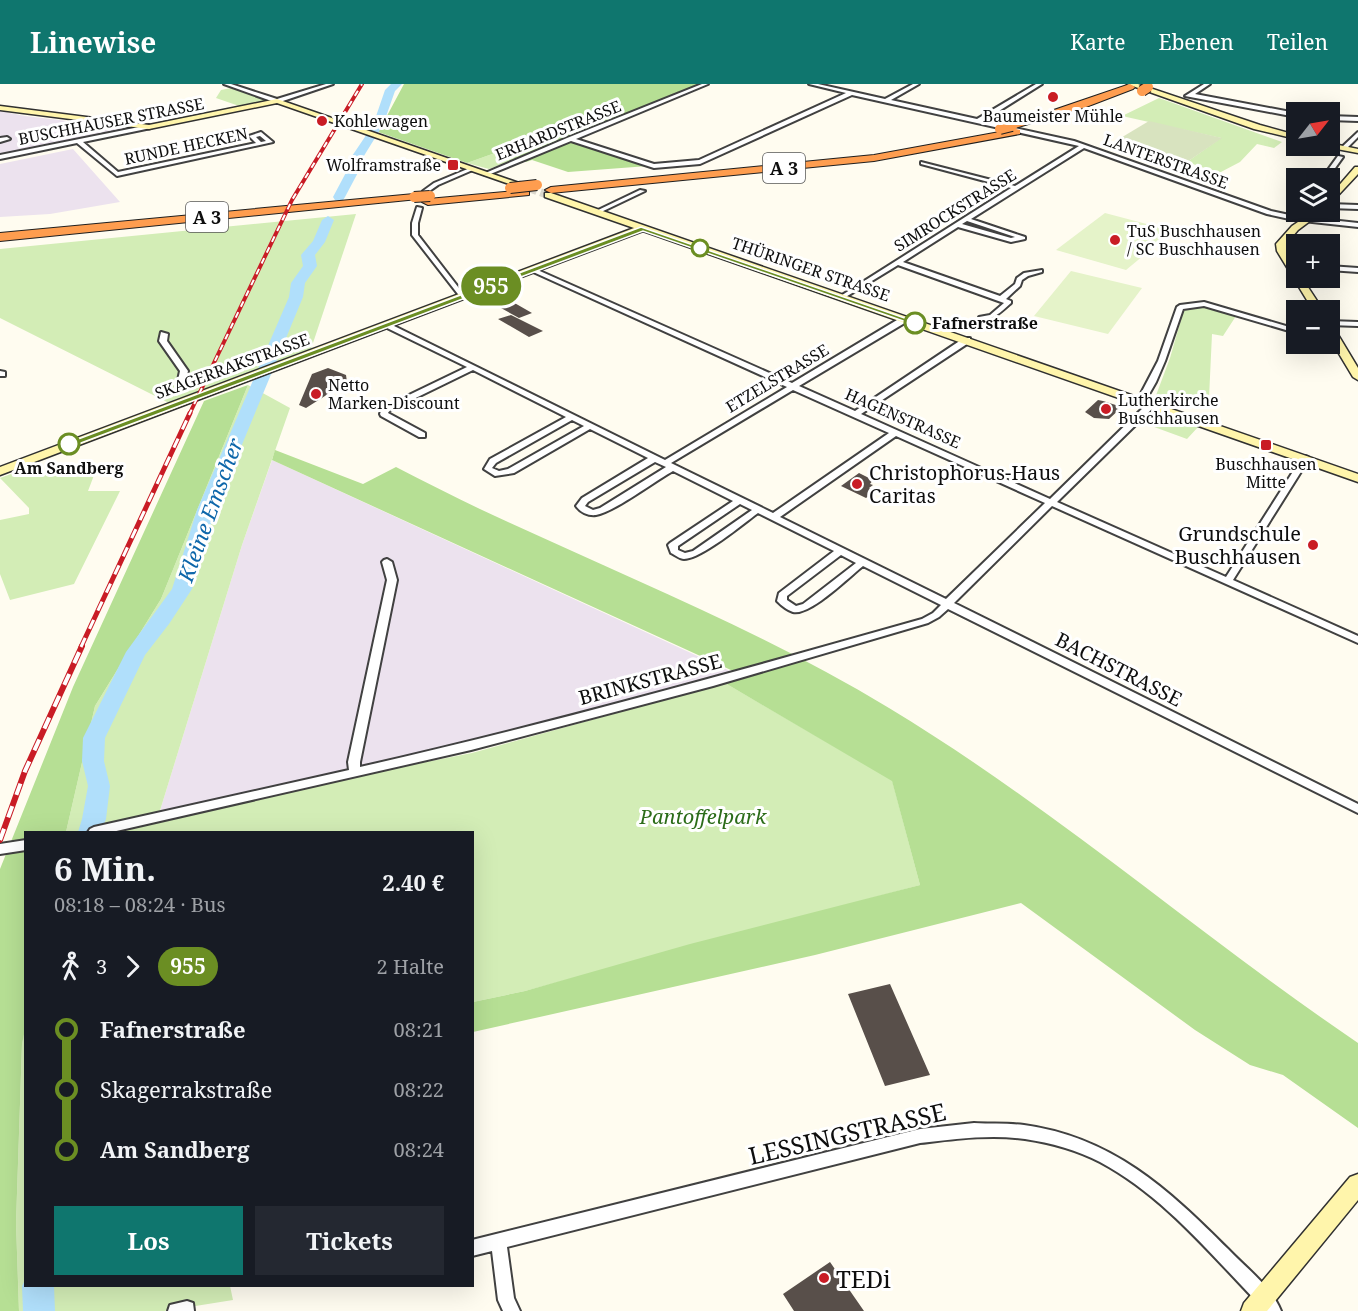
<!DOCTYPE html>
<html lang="de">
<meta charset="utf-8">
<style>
body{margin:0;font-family:"Noto Serif",serif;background:#242831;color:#f1f3f6;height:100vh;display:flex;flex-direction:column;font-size:22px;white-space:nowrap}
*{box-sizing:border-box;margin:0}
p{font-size:20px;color:#9ea1a6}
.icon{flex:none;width:33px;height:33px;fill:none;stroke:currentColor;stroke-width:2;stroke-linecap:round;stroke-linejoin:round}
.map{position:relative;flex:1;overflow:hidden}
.panel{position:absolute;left:24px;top:747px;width:450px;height:456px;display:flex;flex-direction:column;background:#171b24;border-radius:0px;box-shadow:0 6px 24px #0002}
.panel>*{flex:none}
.badge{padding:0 12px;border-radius:20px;font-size:21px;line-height:39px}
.needle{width:39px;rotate:59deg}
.tools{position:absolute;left:1286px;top:18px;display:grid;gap:12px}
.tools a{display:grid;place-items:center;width:54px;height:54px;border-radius:0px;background:#171b24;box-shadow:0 6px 24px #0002;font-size:30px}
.map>.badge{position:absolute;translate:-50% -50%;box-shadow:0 0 0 3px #fff}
.legs{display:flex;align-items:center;gap:9px;height:66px;padding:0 30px;font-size:20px}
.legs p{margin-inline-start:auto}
.summary{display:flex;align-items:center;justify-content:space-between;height:102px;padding:0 30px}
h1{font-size:33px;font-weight:700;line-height:45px}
.cta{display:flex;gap:12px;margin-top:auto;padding:12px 30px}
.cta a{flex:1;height:69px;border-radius:0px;background:#0f766e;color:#fff;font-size:24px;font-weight:700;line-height:69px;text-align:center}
.cta a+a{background:#242831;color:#f1f3f6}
ul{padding:0 30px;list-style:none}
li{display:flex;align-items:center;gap:21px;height:60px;font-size:22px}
li i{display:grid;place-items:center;width:9px;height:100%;margin:0 8px;background:currentColor}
li i::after{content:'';width:15px;height:15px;margin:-8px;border:4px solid;border-radius:50%;background:#171b24}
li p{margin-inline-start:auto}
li:first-child i{background:linear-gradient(#0000 50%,currentColor 0)}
li:last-child i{background:linear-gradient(currentColor 50%,#0000 0)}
header{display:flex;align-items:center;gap:36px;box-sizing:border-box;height:84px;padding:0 30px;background:#0f766e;color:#fff}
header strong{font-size:28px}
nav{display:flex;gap:33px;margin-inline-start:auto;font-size:21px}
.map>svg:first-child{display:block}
</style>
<header>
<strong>Linewise</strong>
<nav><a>Karte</a><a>Ebenen</a><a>Teilen</a></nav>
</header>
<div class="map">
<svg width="1358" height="1227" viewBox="0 0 1358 1227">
<rect width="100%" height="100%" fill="#fffcf0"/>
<path fill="#ece2ee" d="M0,27L25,32L128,44L121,47L0,71Z
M73,65L120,118L50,130L0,133V80Z
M272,376L730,587L741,590L158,733L242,461Z"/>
<path fill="#d3edb6" d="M231,4L268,17L242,23L216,14L221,6Z
M1159,14L1282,58L1274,64L1257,60L1240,78L1219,89L1187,78L1221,54L1122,32Z
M495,69L516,75L489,85L467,79Z
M356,130L310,268L171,320L0,234V165Z
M1193,223L1209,224L1236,232L1223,252L1212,250L1209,314L1191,311L1190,319L1184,325L1155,314L1170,274L1184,225Z
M248,301L290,324L242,461L158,733L121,740L122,746L334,696L472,669L725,599L892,696L920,801L525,907L473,918L472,748H66L95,622L161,515Z
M1158,327L1199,342L1187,355L1146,340Z
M96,386L88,407H120L74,500L10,516L0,490V436L29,430V424L0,394L19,387Z
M25,942L26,1202H230L233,1216L164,1227H19L16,1139L22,960Z"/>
<path fill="#b6df94" d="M404,0H700L564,54L648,82L568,88L532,76L526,78L495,69L467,79L358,41L381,43Z
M248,301L161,515L95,622L66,748H26V941L22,960L16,1139L19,1227H0V785L73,603L204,317Z
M275,366L363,400L396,383C433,402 470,421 508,438C636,497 767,550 889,624C1053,723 1199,851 1358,959V1044L1283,991L1250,981L1195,946L1021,819L815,871L473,948V918L525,907L690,860L920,801L892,697L725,599L744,592L272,376Z"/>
<path fill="#d8e3bf" d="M1149,37L1222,54L1187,78L1119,55Z"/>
<path fill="#e5f3c9" d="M1105,129L1173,147L1126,186L1056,166Z
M1071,187L1142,204L1108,250L1034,232Z"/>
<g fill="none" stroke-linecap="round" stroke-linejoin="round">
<path fill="#b0dffb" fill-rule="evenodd" d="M391,0H402L395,7L383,41L362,75V81L345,113L343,116H335L333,113L350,81V75L373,41L385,6Z
M328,132L334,136L325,158L315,171L317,182L305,199L303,213L215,426L192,505L169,540L145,571L105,654L104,677L110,702L106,735L101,748H78L82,735L88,702L82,677L83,654L126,568L172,505L197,426L289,213L291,199L303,182L301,171L313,157L322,136Z
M26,1194V1202H54L55,1227H23L22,1202Z"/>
</g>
<path fill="#584f4a" d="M497,209L532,229L519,234L483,214Z
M511,231L543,247L529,253L498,235Z
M328,284L346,291L347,298L306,324L299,321L312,290Z
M1098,316L1103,317L1122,323L1109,335L1094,334L1085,328Z
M859,389L873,396L870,400L873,401L869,404L875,407L866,414L841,402Z
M890,900L930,991L885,1002L848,910Z
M830,1178L864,1227H794L783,1210Z"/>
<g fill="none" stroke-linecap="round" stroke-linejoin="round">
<path stroke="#dbd8ce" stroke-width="8" stroke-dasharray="8 4" stroke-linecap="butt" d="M518,100L548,111"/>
<defs>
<path id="street" d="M224,0H231L277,15L326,0H333L277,19Z
M702,0H708L576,55L654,80L699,76L846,9L809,0H818L885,15L913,0H919L891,16L977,35L1036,0H1042L983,37L1074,57L1271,127L1294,132L1358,139V143L1294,136L1267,130L1084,64L971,135L1025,153V155L1011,158L958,143L903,178L1000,212L1015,200L1017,194L1024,189L1042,186V188L1028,192L1022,196L1020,202L1006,215L1011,217V219C1001,228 993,236 979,237V233L990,231L1004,219L898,181L844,214L839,213L1011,104L921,80V78L1015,102L1079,62L852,11L700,80L654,84L571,57L488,91L483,90L567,54ZM967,137L1015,153L1011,154L962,140Z
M1204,0H1210L1195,10L1296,29V33L1185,12Z
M1329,32L1358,33V37L1329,36Z
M149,41L151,44L83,58L118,88L256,59L249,52L261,48L273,58L117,92L77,59L0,75V71ZM260,52L266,57L261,58L256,53Z
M1358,48V53L1346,65H1342V63Z
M0,54L7,53L10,55L0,58Z
M1338,72L1343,73L1328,94H1322Z
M470,84L475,85L438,101L428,108L423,107L434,99Z
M640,106L645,107L599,129L594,128Z
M1329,120L1358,121V125L1329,124Z
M417,123L422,124L418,139V151L465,212V214H461L412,151V139Z
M1329,182L1358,184V188L1329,186Z
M533,184L792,299L902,233H908V237L799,302L855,327L964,254H970V258L861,330L1050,415L1149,318H1155V322L1057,418L1226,493L1301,375L1305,372L1308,373L1309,375L1233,496L1358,552V559L1052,422L954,519L1358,720V729L948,525L939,533L928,539L713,602L471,666L112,748H88L90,745L94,743L349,686L348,678L387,496L382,478L384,476L387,475L392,478L397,496L360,678V683C549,640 735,588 922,535L933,529L941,521L863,482C849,493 810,532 793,528C787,526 781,521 777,517L779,509L834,467L758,429C743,440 701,475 684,475C680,475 675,471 671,469L668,461L670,459L733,417L673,387C655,397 614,428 596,431C588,432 580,428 576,422L582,414L648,374L590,345L514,389L495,392L484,385L490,375L566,333L473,286L389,327L388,329L425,349V353H419L381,332L380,330L382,324L467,283L385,243L384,241L388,239L665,376L787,303L531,187L530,186ZM793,306L889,349L773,429L671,379ZM572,336L584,342L508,385L499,387L492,384L496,379ZM896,352L1045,419L946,515L780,433ZM655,378L666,383L600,424L593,426L585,422L588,418ZM740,420L752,426L693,467L685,469L678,466V462ZM841,471L856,479L803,520L796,522L787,516V512Z
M1204,218L1296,245V249L1204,222L1183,225L1165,277L1156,298L1144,319H1138L1137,317L1158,277L1177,223L1180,221Z
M1329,237L1358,238V242L1329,241Z
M161,248L168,250L167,257L188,287L184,303L177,301L180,287L159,257Z
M0,287L5,288V292H0Z
M26,756V766L0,770V760Z
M974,1039C991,1040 1008,1039 1024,1041C1112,1053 1168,1105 1228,1165C1246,1184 1271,1202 1281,1227H1264L1257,1218C1209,1168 1162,1111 1100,1078C1077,1066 1051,1059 1025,1055C990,1050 955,1055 920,1059L507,1163L514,1214L520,1227H503L498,1216L492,1167L472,1172V1156L920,1045Z
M187,1217L193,1219L194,1227H168L170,1221Z"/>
<path id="secondary" d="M1127,0H1138L1260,41L1296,51V55L1254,45Z
M277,15L519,99L512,101L277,19L149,45L0,26V22L149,41Z
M1329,59L1358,65V69L1326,63Z
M1355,83H1358V90L1329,121V113Z
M545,109H551L1358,390V398L643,147L0,391V383L634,144L545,113Z
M1313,128H1322L1298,146L1286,160C1288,173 1296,180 1296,194H1302L1323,226H1313L1277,167L1276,160L1292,142Z
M1329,241L1334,244L1358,284V296L1353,293L1329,253Z
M1358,1090V1116L1267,1227H1241L1244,1219L1350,1093Z"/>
<path id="highway" d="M1130,0L1135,3L1133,5L1086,23L1012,45L1007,42Z
M1016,45L1020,46V50L874,77L551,109L545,106L551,103L874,71Z
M525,106L529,107V111L428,121L422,118L428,115Z
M414,110L420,113L418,115L0,157V149Z"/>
</defs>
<use href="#street" stroke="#414141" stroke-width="4"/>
<use href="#secondary" stroke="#303030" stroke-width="3"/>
<use href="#highway" stroke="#1f1f1f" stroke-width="2"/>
<use href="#street" fill="#fff" fill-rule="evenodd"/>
<use href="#secondary" fill="#fff5ab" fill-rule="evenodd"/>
<use href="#highway" fill="#fe9d4f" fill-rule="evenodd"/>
<defs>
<path id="rail-far2" d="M189,331L292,116L362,0"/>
<path id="rail-far1" d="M81,563L190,329"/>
<path id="rail" d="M0,756L25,687L82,562"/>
</defs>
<use href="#rail-far2" stroke="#c91c25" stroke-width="4"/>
<use href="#rail-far1" stroke="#c91c25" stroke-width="5"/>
<use href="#rail" stroke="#c91c25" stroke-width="6"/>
<use href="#rail-far2" stroke="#fff" stroke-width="2" stroke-dasharray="6" stroke-linecap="butt"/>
<use href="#rail-far1" stroke="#fff" stroke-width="3" stroke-dasharray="10" stroke-linecap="butt"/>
<use href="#rail" stroke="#fff" stroke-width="4" stroke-dasharray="12" stroke-linecap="butt"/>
<defs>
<path id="highway-bridge" d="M1142,7L1148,3
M1000,45L1012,42
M510,104L537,101
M414,113L430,112"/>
</defs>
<use href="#highway-bridge" stroke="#1f1f1f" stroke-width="12" stroke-linecap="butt"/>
<use href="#highway-bridge" stroke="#fe9d4f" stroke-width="10"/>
</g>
<path fill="#6b8e23" stroke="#fff" stroke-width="1.5" d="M641,143L919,239L912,240L643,147L73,362L65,360Z"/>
<g fill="#c91c25" stroke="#fff" stroke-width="2">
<circle cx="1053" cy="13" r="6"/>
<circle cx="322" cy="37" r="6"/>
<rect x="447" y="75" width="12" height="12" rx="3"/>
<circle cx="1115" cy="156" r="6"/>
<circle cx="316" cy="310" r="6"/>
<circle cx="1106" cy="325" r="6"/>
<rect x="1260" y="355" width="12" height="12" rx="3"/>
<circle cx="857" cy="400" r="6"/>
<circle cx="1313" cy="461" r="6"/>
<circle cx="824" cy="1194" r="6"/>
</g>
<g fill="#fff" stroke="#6b8e23" stroke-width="3">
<circle cx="700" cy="164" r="8"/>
<circle cx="915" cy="239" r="10"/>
<circle cx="69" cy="360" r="10"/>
</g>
<g text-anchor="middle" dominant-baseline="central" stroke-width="6" stroke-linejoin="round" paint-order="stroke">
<g font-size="16" fill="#0e0e0e" stroke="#fff" text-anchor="start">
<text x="1053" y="32" text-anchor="middle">Baumeister Mühle</text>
<text x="334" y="37">Kohlewagen</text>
<text x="441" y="81" text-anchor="end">Wolframstraße</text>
<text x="1127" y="147">TuS Buschhausen<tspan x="1127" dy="18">/ SC Buschhausen</tspan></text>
<text x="328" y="301">Netto<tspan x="328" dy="18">Marken-Discount</tspan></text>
<text x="1118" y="316">Lutherkirche<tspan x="1118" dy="18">Buschhausen</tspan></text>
<text x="1266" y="380" text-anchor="middle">Buschhausen<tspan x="1266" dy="18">Mitte</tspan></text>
</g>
<g font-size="16" fill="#0e0e0e" stroke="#fff">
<text transform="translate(111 37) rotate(-11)">BUSCHHAUSER STRASSE</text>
<text transform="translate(558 46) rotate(-22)">ERHARDSTRASSE</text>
<text transform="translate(186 62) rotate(-12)">RUNDE HECKEN</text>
<text transform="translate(1166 77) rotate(20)">LANTERSTRASSE</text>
<text transform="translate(955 126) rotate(-32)">SIMROCKSTRASSE</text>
<text transform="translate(811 185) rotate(19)">THÜRINGER STRASSE</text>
<text transform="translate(232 282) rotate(-20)">SKAGERRAKSTRASSE</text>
<text transform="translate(777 294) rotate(-31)">ETZELSTRASSE</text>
<text transform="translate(903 334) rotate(24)">HAGENSTRASSE</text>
</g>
<g font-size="16" font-weight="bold" fill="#0e0e0e" stroke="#fff" text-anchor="start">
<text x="932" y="239">Fafnerstraße</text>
<text x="69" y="384" text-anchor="middle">Am Sandberg</text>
</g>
<g fill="#fff" stroke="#565656" stroke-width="1.5">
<rect x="763" y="69" width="42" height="30" rx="4.5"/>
<rect x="186" y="118" width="42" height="30" rx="4.5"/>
</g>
<g font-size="18" font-weight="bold" fill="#0e0e0e">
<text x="784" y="84">A 3</text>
<text x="207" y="133">A 3</text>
</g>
<g font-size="20" fill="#0e0e0e" stroke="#fff" text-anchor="start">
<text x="869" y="388">Christophorus-Haus<tspan x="869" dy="23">Caritas</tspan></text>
<text x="1301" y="449" text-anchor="end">Grundschule<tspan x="1301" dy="23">Buschhausen</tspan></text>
</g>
<g font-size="20" fill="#0e0e0e" stroke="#fff">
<text transform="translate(1119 585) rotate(27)">BACHSTRASSE</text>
<text transform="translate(650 595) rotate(-15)">BRINKSTRASSE</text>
</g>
<g font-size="20" font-style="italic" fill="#2b6c19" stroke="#fff">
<text x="703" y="732">Pantoffelpark</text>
</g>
<g font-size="21" font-style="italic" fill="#0e67aa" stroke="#fff">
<text transform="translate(210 426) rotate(-70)">Kleine Emscher</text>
</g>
<g font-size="24" fill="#0e0e0e" stroke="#fff">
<text transform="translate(847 1049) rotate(-13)">LESSINGSTRASSE</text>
</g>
<g font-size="24" fill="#0e0e0e" stroke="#fff" text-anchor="start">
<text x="836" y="1194">TEDi</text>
</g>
</g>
</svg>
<div class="tools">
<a><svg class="needle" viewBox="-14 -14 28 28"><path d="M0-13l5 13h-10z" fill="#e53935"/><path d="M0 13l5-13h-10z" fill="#9ea1a6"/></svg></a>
<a><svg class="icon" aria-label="layers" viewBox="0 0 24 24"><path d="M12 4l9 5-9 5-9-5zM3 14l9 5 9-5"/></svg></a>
<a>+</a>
<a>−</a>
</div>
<b class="badge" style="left:491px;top:202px;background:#6b8e23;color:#fff">955</b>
<section class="panel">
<div class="summary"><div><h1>6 Min.</h1><p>08:18 – 08:24 · Bus</p></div><b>2.40 €</b></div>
<div class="legs"><svg class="icon" aria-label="walk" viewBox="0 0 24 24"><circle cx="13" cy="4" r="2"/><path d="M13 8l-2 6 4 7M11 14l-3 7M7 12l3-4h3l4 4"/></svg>3<svg class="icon" aria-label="forward" viewBox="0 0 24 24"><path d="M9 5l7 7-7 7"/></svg><b class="badge" style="background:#6b8e23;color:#fff">955</b><p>2 Halte</p></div>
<ul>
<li><i style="color:#6b8e23"></i><b>Fafnerstraße</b><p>08:21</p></li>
<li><i style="color:#6b8e23"></i><span>Skagerrakstraße</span><p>08:22</p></li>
<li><i style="color:#6b8e23"></i><b>Am Sandberg</b><p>08:24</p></li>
</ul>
<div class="cta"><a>Los</a><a>Tickets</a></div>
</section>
</div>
